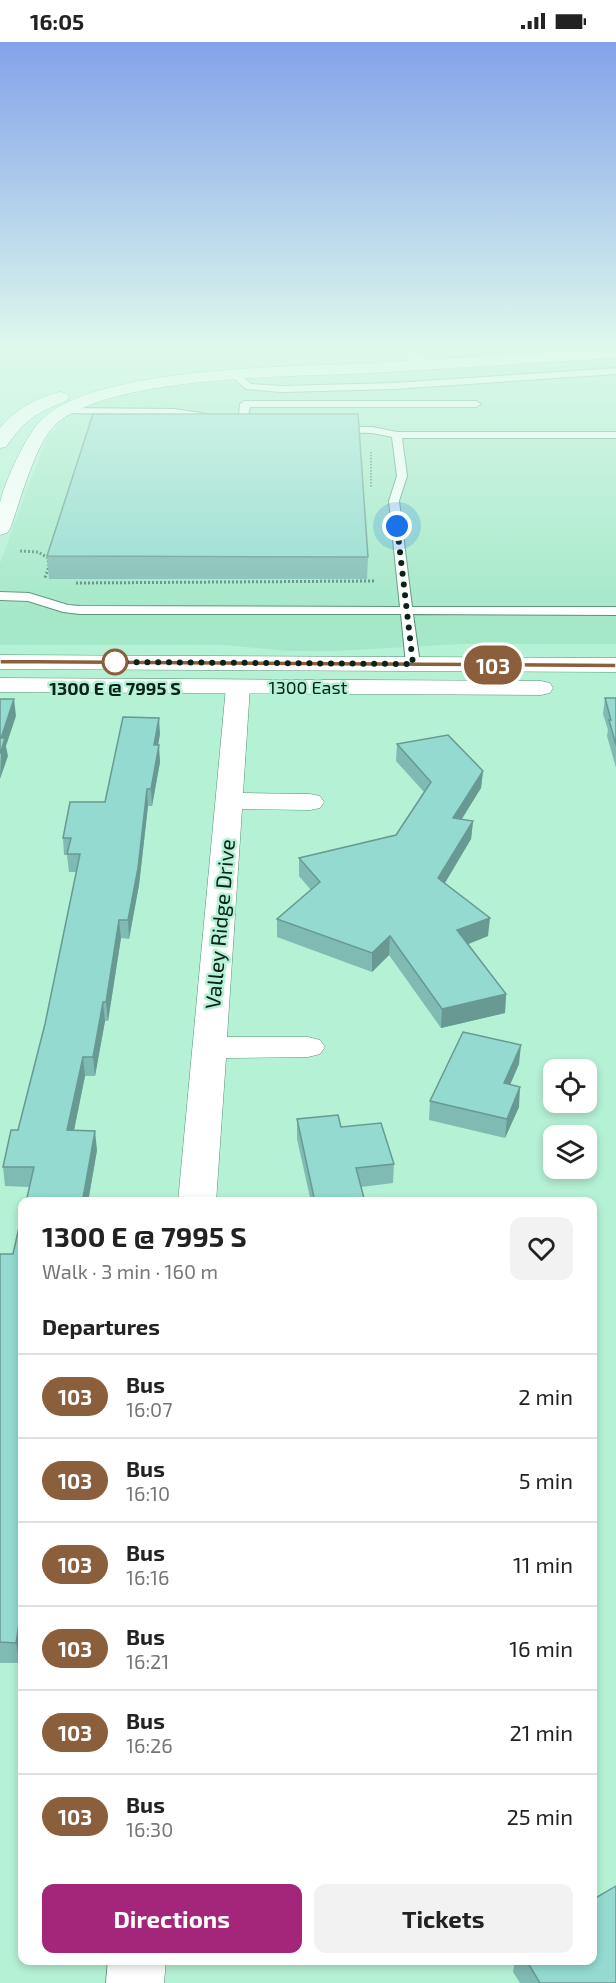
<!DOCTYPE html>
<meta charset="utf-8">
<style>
body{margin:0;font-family:"Exo 2",sans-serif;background:#f2f2f2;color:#222;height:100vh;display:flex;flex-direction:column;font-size:22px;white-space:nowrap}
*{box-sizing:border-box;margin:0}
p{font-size:20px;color:#767676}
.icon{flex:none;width:33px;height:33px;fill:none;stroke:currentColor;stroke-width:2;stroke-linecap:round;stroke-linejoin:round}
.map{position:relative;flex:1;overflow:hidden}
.sheet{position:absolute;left:18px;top:1155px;width:579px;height:768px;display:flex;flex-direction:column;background:#fff;border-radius:12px;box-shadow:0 3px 9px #0003}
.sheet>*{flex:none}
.badge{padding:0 12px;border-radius:20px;font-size:21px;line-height:39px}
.controls{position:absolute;left:543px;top:1017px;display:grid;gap:12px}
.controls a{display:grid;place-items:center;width:54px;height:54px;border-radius:12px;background:#fff;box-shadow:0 3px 9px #0003;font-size:30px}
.you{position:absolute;width:30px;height:30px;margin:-15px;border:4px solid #fff;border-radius:50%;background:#1a73e8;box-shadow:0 0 0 9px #1a73e833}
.map>.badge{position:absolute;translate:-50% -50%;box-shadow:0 0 0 3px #fff}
h2{padding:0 24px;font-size:22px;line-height:54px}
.round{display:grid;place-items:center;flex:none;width:63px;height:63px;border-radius:12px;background:#f2f2f2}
.headline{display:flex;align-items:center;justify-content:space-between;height:102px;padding:0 24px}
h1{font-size:28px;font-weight:700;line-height:45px}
.cta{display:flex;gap:12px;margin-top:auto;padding:12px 24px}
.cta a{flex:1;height:69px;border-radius:12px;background:#a3267a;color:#fff;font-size:24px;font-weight:700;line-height:69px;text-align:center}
.cta a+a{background:#f2f2f2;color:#222}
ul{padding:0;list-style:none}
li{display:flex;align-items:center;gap:18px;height:84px;padding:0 24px;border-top:2px solid #e0e0e0}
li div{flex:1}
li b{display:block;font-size:22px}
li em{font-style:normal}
li .badge{min-width:66px;font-weight:700;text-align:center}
.status{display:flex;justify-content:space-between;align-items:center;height:42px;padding:0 30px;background:#fff;direction:ltr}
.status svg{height:16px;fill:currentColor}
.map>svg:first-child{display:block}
</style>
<div class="status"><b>16:05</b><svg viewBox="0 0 49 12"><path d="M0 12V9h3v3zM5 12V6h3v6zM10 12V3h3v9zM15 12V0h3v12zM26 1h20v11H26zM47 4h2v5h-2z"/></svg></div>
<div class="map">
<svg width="616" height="1941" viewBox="0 0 616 1941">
<rect width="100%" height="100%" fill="#b5f1d5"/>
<path fill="#a4e8c8" d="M616,314V602H461L335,609H288L223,603H0V521L46,397L64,377L97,361L159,345L212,339Z"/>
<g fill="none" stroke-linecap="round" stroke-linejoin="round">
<defs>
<path id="service" d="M616,326V332L394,347L282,350L246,347L231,334L239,332L251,342L282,344L394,341Z
M245,359H476L481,362L476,365H250L247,377L231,381V377L239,373L240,362Z
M65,366L175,367L220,374L225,377L220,380L175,373L62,371V367Z
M333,385H372L397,390H616V396H402L407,434L399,459L412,565H616V573L413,572L420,622L413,626L406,622L401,572H80L63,570L28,559L0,558V550L29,551L68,563L80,564L400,565L389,459L397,434L392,395L372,391L336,390L333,389Z"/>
<path id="minor" d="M399,303H415L431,324L429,327H417Z
M238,638L247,640L250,645L243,751L310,752L320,754L324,760L320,766L310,768L242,767L227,995H308L320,998L325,1005L320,1012L308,1015L226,1016L216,1160H178L226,645L229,640Z
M108,1918H166L164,1941H106Z"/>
<path id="tertiary" d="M616,306V316C534,321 452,326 370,331C294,335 111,333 55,383C35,402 20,460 10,487L7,491L0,493C0,483 0,471 0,461C4,441 27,391 42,377C99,324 292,325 370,321C452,316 534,311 616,306Z
M60,350L66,351L69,355L66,359C34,372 26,377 6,405L0,406V386C14,368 38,355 60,350Z"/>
<path id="primary" d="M0,613L616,616V630L0,627Z
M0,636L541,639L550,641L553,646L550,651L541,653L0,650Z"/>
</defs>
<use href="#service" stroke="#599278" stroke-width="2"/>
<use href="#minor" stroke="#599278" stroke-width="1"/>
<use href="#tertiary" stroke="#599278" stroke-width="1"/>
<use href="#primary" stroke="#599278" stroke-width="1"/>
<path stroke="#5e8875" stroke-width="2" stroke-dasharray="1.5 1.5" stroke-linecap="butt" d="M371,410V445"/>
<path stroke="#5e8875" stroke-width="3" stroke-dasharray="2 2" stroke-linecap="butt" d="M20,509L38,510L48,516L49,524L45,536
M76,541L376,539"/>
<use href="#service" fill="#fff" fill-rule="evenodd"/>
<use href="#minor" fill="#fff" fill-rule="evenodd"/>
<use href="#tertiary" fill="#fff" fill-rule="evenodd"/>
<use href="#primary" fill="#fff" fill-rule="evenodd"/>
</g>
<path fill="#7fbbb3" d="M47,514L368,515L367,537H49Z
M605,656H616V726L607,694L608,688L603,672Z
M160,692L158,703L160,720L152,764H148L139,843L129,897L121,896L108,979H105L95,1034H85L74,1088L97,1108L88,1160H26L29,1145L5,1144L3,1125L18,1088L45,982L76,830H69L67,813H64L63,796L105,760Z
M397,702L483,729L481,746L461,777L473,779L471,797L445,841L488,894L468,902L506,952L505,971L441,986L389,913L372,930L277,895V877L311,848L299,834V816L396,793L424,750L396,719Z
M519,1022L510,1043L519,1065L505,1096L429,1078L430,1059Z
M297,1077L341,1085L394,1122L393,1141L361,1145L365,1160H311L297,1097Z
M22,1172V1603L20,1621H0V1212H13Z
M515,1918H592L616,1941H520L513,1930Z"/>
<path fill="#689992" d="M14,657L16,674L6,704L8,714L0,737L1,696Z
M159,676L160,692L155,720L154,703Z
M159,703L160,720L152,764L151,747Z
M483,729L481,746L452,793L453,776Z
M147,747L148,764L139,843L129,897L128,878Z
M473,779L471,797L437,854L438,836Z
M490,876L488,894L456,907L457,888Z
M119,878L121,896L108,979L106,960Z
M390,894L389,913L372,930V911Z
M506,952L505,971L441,986L442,967Z
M103,960L105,979L95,1034L93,1015Z
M521,1003L519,1022L502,1061L504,1041Z
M83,1015L85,1034L70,1108L67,1088Z
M520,1045L519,1065L505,1096L507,1077Z
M95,1089L97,1108L88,1160H84L83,1156Z
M22,1562V1603L20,1621L16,1601Z"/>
<path fill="#94dad0" stroke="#689992" stroke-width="1.5" d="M93,372H358L368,515L47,514Z
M605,656H616V703L609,678H611Z
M0,657H14L1,696H5L0,712Z
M123,675L159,676L154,703H159L151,747H147L138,826L128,878H119L106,960H103L93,1015H83L67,1088L95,1089L83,1156H74V1160H26L34,1125H3L11,1088H18L45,982L80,812H67L71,796H63L70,760H105Z
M448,693L483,729L453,776L473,779L438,836L490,876L457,888L506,952L442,967L390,894L372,911L277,877L320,840L299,816L396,793L431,740L397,702Z
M463,990L521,1003L504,1041L520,1045L507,1077L430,1059Z
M338,1073L341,1085L381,1081L394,1122L356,1126L365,1160H315L297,1077Z
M22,1172V1562L16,1601L0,1600V1212H13Z
M616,1844V1941H540L526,1918H592V1858Z"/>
<linearGradient id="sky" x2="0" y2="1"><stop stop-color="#83a2ea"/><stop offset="0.53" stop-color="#def9ec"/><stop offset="1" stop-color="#def9ec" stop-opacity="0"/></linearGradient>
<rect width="616" height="575" fill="url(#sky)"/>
<path fill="#8b5e3c" stroke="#fff" stroke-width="1.5" d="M0,617L616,621V626L0,622Z"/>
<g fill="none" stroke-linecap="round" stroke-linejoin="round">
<path stroke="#0a2218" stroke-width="6" stroke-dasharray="0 10.8" d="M115,620L413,622L397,484"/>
</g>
<circle fill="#fff" stroke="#8b5e3c" stroke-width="3" cx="115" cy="620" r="12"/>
<g text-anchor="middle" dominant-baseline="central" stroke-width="5" stroke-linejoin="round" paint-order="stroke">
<g font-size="18" fill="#0a2218" stroke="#b5f1d5">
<text x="308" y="645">1300 East</text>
</g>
<g font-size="18" font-weight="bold" fill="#0a2218" stroke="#b5f1d5">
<text x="115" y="646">1300 E @ 7995 S</text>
</g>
<g font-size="21" fill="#0a2218" stroke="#b5f1d5">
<text transform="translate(219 882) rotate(-85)">Valley Ridge Drive</text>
</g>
</g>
</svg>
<div class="controls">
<a><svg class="icon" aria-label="locate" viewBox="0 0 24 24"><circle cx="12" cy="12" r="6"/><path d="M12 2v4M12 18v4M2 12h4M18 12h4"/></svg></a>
<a><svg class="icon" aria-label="layers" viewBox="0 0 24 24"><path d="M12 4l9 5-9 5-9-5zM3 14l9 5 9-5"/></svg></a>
</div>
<div class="you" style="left:397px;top:484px"></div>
<b class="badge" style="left:493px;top:623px;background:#8b5e3c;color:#fff">103</b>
<section class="sheet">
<div class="headline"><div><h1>1300 E @ 7995 S</h1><p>Walk · 3 min · 160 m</p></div><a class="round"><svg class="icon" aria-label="heart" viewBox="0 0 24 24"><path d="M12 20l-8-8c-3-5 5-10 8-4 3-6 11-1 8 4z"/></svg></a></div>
<h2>Departures</h2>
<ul>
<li><span class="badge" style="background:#8b5e3c;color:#fff">103</span><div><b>Bus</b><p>16:07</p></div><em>2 min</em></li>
<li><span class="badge" style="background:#8b5e3c;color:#fff">103</span><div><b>Bus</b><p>16:10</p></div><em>5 min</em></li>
<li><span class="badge" style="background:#8b5e3c;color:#fff">103</span><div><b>Bus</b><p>16:16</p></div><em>11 min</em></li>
<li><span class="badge" style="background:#8b5e3c;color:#fff">103</span><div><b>Bus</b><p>16:21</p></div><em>16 min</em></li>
<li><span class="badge" style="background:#8b5e3c;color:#fff">103</span><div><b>Bus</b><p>16:26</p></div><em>21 min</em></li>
<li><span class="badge" style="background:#8b5e3c;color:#fff">103</span><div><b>Bus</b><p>16:30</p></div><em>25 min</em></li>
</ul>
<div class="cta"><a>Directions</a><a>Tickets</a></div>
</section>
</div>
